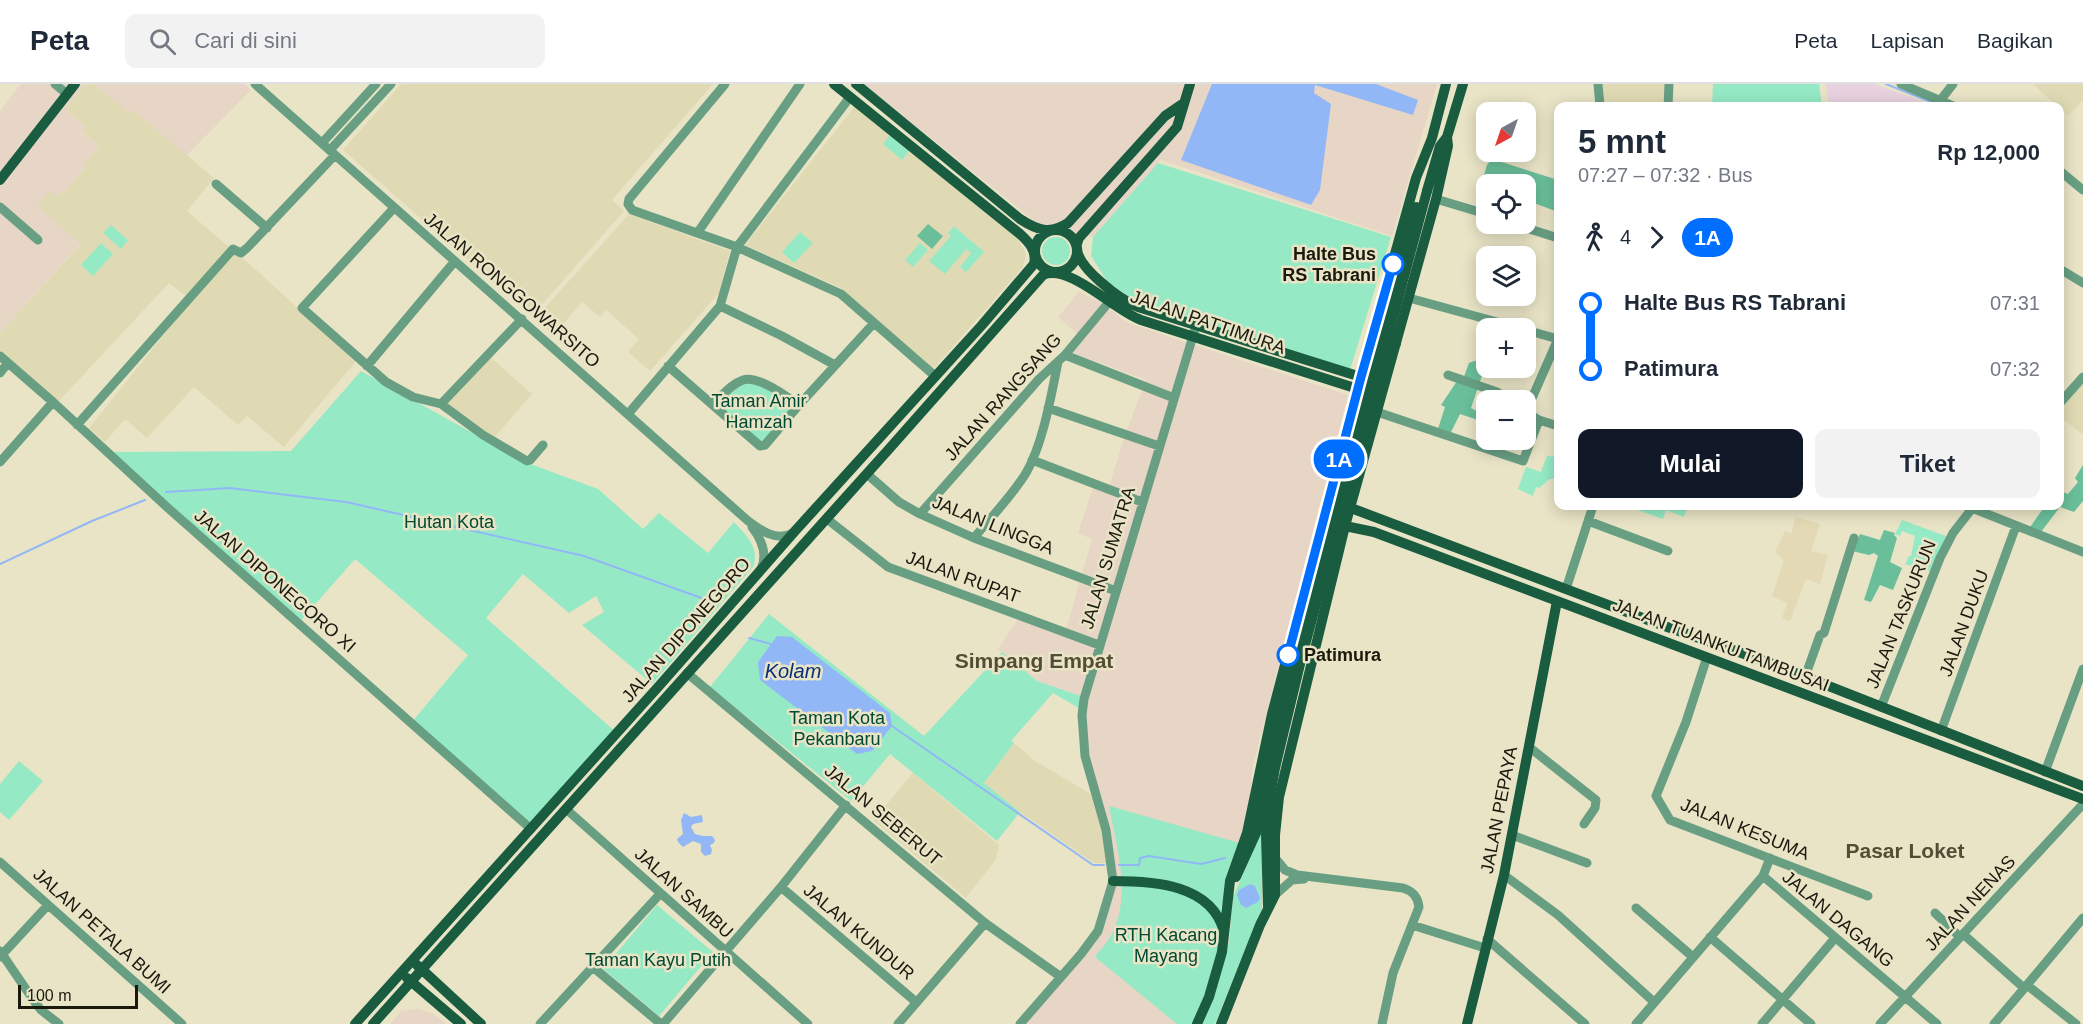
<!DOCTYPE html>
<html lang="id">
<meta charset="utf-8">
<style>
body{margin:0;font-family:Helvetica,sans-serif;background:#f2f2f3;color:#1f2937;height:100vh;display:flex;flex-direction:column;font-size:22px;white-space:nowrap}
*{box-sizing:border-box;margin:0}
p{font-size:20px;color:#747a83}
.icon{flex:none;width:33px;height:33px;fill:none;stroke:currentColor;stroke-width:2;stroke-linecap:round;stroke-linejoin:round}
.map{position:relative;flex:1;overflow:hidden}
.side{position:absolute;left:1554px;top:18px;width:510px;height:408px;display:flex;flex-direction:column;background:#fff;border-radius:12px;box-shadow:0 3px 15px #0003}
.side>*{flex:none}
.badge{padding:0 12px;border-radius:20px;font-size:21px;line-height:39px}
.needle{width:39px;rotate:220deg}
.buttons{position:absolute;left:1476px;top:18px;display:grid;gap:12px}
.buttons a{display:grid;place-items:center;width:60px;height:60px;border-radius:12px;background:#fff;box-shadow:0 3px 15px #0003;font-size:30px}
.scale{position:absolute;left:18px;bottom:15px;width:120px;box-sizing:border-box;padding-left:6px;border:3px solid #1b190e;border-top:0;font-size:16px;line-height:21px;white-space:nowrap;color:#1b190e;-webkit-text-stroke:4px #e9e4c6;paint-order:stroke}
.map>.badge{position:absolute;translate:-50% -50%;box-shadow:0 0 0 3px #fff}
.legs{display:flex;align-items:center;gap:9px;height:66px;padding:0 24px;font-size:20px}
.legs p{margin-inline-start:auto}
.headline{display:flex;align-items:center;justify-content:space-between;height:102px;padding:0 24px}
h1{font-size:33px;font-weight:600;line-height:45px}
.primary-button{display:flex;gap:12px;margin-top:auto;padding:12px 24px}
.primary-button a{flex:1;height:69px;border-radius:12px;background:#111827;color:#fff;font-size:24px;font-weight:600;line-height:69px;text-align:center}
.primary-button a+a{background:#f2f2f3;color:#1f2937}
ul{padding:0 24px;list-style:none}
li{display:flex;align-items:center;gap:21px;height:66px;font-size:22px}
li i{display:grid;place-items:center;width:9px;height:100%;margin:0 8px;background:currentColor}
li i::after{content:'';width:15px;height:15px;margin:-8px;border:4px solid;border-radius:50%;background:#fff}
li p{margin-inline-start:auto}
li:first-child i{background:linear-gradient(#0000 50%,currentColor 0)}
li:last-child i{background:linear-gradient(currentColor 50%,#0000 0)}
header{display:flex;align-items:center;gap:36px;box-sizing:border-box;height:84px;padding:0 30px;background:#fff;border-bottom:2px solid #e0e1e3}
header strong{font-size:28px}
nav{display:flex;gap:33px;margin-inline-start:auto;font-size:21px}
.search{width:420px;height:54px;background:#f2f2f3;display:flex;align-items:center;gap:15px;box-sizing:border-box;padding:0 21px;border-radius:12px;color:#747a83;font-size:22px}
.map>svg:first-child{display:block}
</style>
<header>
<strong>Peta</strong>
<div class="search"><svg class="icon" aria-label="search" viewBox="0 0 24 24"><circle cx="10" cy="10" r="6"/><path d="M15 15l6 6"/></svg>Cari di sini</div>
<nav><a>Peta</a><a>Lapisan</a><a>Bagikan</a></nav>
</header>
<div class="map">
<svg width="2083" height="940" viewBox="0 0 2083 940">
<rect width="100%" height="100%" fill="#e9e4c6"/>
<path fill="#e7d6c5" d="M21,0H86L65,25L86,43L82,48L99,62L83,80L86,83L66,106L56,112L81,159L0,249V27Z
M94,0H245L251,6L186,72L133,26L129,29Z
M863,0H1437L1392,152L1161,76L1093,153L1037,139Z
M1079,208L1103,219L1126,238L1191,260L1084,613L1037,597L998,565L1020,532L1065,549L1092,455L1078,449L1094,401L1108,406L1125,351L1146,296L1071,268L1082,254L1058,233Z
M1192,260L1348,311L1253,682L1248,732L1222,813L1193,940H1022L1099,847L1114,797L1086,671L1083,631Z
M418,925L434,930L446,940H390L401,927Z"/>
<path fill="#e8d2df" d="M1826,0H1874L1933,21L1829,22Z"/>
<path fill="#e0dab4" d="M86,0H94L129,29L133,26L214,94L187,127L231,165L187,213L169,199L58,318L0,267V249L81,160L37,122L50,107L56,112L66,106L86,83L83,80L99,62L82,47L86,42L65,25Z
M401,0H713L612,116L624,127L532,232L343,66Z
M1603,0H1665L1662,22H1602Z
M2033,0H2083V16L2068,32Z
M855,22L1017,154L1023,164L1026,171L1023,183L934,284L929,283L839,203L745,161Z
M629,130L730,167L719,209L650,287L628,268L639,255L606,226L600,233L582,218L554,251L535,235Z
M233,165L356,277L284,363L247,332L238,341L194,303L147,354L125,335L105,358L89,344Z
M489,272L532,310L493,355L446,320Z
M2083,298V351L2060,333V328Z
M1014,659L1035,677L1096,713L1110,779H1094L1020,728L983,699Z
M913,689L999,761L996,775L966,814L873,736Z"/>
<path fill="#95eac5" d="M1713,0H1819L1822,22C1809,23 1758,19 1751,22H1712Z
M890,51L909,67L902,76L883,60Z
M1158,79L1391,153L1350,286L1138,219L1107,197L1091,172L1093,153Z
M111,141L128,156L121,165L103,149Z
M954,142L984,168L966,188L960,183L971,169L966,165L945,190L929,177L951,152L948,149Z
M800,148L813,159L794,179L782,168Z
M1042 167a14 14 0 1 1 28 0a14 14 0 1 1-28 0Z
M101,159L113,170L93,192L81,181Z
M920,159L928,166L913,183L905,176Z
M361,287L525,378L598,405L643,445L659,429L708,469L734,438C746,451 760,463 753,483L652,600L582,541L604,528L596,512L569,529L523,490L486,534L617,649L530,744L411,639L468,571L355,475L298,540L108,368L291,367Z
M750,294L798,322L765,361L713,320Z
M1547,372L1558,373L1554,395H1550L1539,404L1536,403L1533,412L1518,405L1526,383L1541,388Z
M1626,422H1688L1684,433L1666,426L1663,435Z
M1902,436L1946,452L1931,488L1905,480L1909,472H1911L1915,452L1902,447L1900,452L1895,450Z
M769,530L924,652L1002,568L1037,597L1084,613L1082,626L1053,609L1011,657L1014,659L984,699L1020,728L997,757L890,670L851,717L710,603Z
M19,677L43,697L9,736L0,728V700Z
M1109,722L1240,759L1221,824V872L1198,940H1177L1095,873C1099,867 1105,861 1109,855C1133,816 1117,764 1109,722Z
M1262,746V825L1215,940H1203L1215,910L1229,858L1233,813Z
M657,821L713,868L659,932L603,885Z"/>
<path fill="#6abf9a" d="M1492,75L1558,96V128L1531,118L1526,130V100H1486V128L1480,125L1482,118L1478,110L1487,81Z
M928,140L943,152L932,165L917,152Z
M1474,277H1486V280L1471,324L1486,332L1484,338L1460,330L1449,352L1437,348L1445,323L1441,321L1457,297L1462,298L1469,279Z
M2083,381V417L2074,428L2060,423L2041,448L2030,443L2045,422H2060V407L2068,410L2078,398L2075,394Z
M1884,446L1895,449L1894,451L1897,454L1890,478L1902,484L1893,506L1880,501L1871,518L1864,516L1878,472L1874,469L1869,471L1852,467L1860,450L1880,456Z"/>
<path fill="#e3dab5" d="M1796,433L1820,440L1811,467L1828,471L1820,500L1806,495L1790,537L1782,534L1787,519L1772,512L1784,476L1775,468L1785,447L1791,450Z"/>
<path fill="#92b7f6" d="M1212,0H1376L1418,16L1413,31L1315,1L1314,9L1331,20L1320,106L1311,121L1181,76Z
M777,552L792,553L890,629L892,642L872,667L857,670L760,596L758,578Z
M684,729L691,733L702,731L703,738L693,740L691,743L695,750L703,752H712L715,756L714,759L710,761L712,766L711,770L705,772L701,768V760L693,757L683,763L678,758L677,755L683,750L681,736Z
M1250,800L1255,802L1260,814L1258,818L1246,824L1241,821L1237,811L1239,806Z"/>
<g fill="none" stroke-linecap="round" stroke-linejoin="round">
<path stroke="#92b7f6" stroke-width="2" d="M1886,0L1931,18
M166,408L230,404L346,418L584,472L710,517
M0,480L92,437L145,416
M749,554L771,560
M892,642L1093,781H1104
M1119,781H1139L1140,774L1149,772L1201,780L1225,774"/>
<path stroke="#689f83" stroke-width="9" d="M55,0L67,10
M255,0L747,436C760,446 776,458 793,449
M725,0L629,115L628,120L632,126L737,163L841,210L935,292
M1598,0L1600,22
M1901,0L1953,22
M1668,22L1669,0
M1936,22L1953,0
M322,59L376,0
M330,66L391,0
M2060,87L2083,106
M216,100L267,144
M1436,115L1486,130
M0,123L38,156
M394,124L302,224L386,298L413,313L441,320L483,351L527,377L530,376L543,361
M1514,140L1558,154
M698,148L800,0
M2060,185L2083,199
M1409,214L1519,244
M720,222L782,252L835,281
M1526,246L1558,255
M1065,271L1174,314
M0,272L53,318L168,424L531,745
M367,282L455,177
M668,282L760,362L765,361L798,322L874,239
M0,289L8,279
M1448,291L1497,308L1509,316
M2060,319L2083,293
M441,320L522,235
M713,320C722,312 731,300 743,296C757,291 788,312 798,322
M1048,324L1159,362
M1377,328L1523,377L1539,336
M1526,328L1558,255
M1526,328L1539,336L1558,342
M628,330L720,222L737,163L850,13
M77,341L233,165L241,169L247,164L335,71
M1032,376L1142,418
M0,378L53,318
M867,390L899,418L920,430L974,454L1116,507
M1972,424L2083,468
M920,430L1039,295L1065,271L1109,218
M827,435L888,483L1099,561
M1588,437L1668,467
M752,443C762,456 768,470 761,485
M974,454C991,433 1012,412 1026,389C1043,360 1051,312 1058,278
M1566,505L1593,422
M1707,573L1686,638L1656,712L1670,736L1868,812
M687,589L985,839L1061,893
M1805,593L1820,551L1824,549L1854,454
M1881,623L1940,474L1953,449L1974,422
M1941,647L2016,442
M1529,663L1596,716L1595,724L1584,740
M2045,688L2083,585
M566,725L808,940
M1512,751L1587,779
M1275,774L1285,786L1297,791L1403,804C1413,807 1418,813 1419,823L1393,889L1382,940
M0,778L182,940
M1504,791L1558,831L1654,918
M1763,792L1937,940
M781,803L916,918
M1275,811L1292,796L1304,795
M1636,824L1693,873
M1935,829L1960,853
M1412,841L1485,864
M1963,850L2024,904
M1710,853L1811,940
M1487,855L1585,940
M0,867L34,917L41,926L59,940
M0,873L48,821
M594,884L661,940
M2027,901L2083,834
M540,940L660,810
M663,940L781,803L846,721
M898,940L985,839
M1020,940L1081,870L1098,847L1113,797L1106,746L1085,672L1082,631L1084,615L1196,242
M1636,940L1763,792L1770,774
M1762,940L1835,854
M1880,940L2083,720
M1994,940L2027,901L2076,940"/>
<path stroke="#195c40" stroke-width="10" d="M856,0L1020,135C1037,146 1050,151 1068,139L1165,32L1184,19
M1190,0L1177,43L1079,154C1078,157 1076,161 1077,164C1077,184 1121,216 1138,223L1361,293
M0,96L75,0
M1427,107L1440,62L1447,53
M1035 167a21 21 0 1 1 42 0a21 21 0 1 1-42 0Z
M1386,279L1389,268L1396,260
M1351,424L1656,539L1770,579L2083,702
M1345,442L1374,448L2083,715
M1236,793L1256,749L1262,708
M1113,797C1153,797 1212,800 1224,848
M1268,822L1266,751L1270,711
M417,881L481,940
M407,894L461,940
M355,940L659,602L795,447L982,241L1034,180C1037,167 1029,158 1020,150L834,0
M373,940L889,365L1043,191C1069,179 1114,226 1141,236L1358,305L1359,315L1357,322
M1197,940L1209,913L1222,868L1230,797L1247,749L1272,630L1361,293L1416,94L1432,54L1446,0
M1221,940L1260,841L1275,811V751L1279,713L1345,442L1436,115L1448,62L1447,53L1463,0
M1467,940L1504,791L1557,517"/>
<path stroke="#195c40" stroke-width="10" d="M1262,708C1274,644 1292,581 1308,518C1342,385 1379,254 1416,123
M1270,711L1275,684L1301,576L1427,107"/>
</g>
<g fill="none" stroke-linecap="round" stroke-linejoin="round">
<defs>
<path id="line-1" d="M1288,571L1361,293L1393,180"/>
</defs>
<use href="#line-1" stroke="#fff" stroke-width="14"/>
<use href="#line-1" stroke="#006eff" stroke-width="9"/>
</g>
<g fill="#fff" stroke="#006eff" stroke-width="3">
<circle cx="1393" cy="180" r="10"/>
<circle cx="1288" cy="571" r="10"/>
</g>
<g text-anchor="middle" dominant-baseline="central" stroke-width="5" stroke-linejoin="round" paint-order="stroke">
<g font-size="18" font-weight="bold" fill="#1b190e" stroke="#e9e4c6" text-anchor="end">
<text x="1376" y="170">Halte Bus<tspan x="1376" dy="21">RS Tabrani</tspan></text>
<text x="1304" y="571" text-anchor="start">Patimura</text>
</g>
<g font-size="18" fill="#1b190e" stroke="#e9e4c6">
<text transform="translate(512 206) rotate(41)">JALAN RONGGOWARSITO</text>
<text transform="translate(1208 238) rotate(19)">JALAN PATTIMURA</text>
<text transform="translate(1003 313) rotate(-48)">JALAN RANGSANG</text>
<text transform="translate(993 441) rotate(22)">JALAN LINGGA</text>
<text transform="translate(1108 474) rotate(-73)">JALAN SUMATRA</text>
<text transform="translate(963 493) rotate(20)">JALAN RUPAT</text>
<text transform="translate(275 497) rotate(41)">JALAN DIPONEGORO XI</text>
<text transform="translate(1901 530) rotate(-68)">JALAN TASKURUN</text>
<text transform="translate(1964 539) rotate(-70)">JALAN DUKU</text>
<text transform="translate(686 546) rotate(-49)">JALAN DIPONEGORO</text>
<text transform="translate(1721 561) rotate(21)">JALAN TUANKU TAMBUSAI</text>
<text transform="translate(1499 726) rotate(-79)">JALAN PEPAYA</text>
<text transform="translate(883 731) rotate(40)">JALAN SEBERUT</text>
<text transform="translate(1745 745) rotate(22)">JALAN KESUMA</text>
<text transform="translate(684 809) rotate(42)">JALAN SAMBU</text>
<text transform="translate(1970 819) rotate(-47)">JALAN NENAS</text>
<text transform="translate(1838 835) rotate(40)">JALAN DAGANG</text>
<text transform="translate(102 847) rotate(42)">JALAN PETALA BUMI</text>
<text transform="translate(859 848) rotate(40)">JALAN KUNDUR</text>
</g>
<g font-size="18" fill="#004a33" stroke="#e9e4c6">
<text x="759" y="317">Taman Amir<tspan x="759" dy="21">Hamzah</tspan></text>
<text x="449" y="438">Hutan Kota</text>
<text x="837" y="634">Taman Kota<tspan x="837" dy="21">Pekanbaru</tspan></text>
<text x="1166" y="851">RTH Kacang<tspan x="1166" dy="21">Mayang</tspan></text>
<text x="658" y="876">Taman Kayu Putih</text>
</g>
<g font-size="20" font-style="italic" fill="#073077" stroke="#e9e4c6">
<text x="793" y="587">Kolam</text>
</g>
<g font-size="21" font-weight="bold" fill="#524d34" stroke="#e9e4c6">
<text x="1034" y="576">Simpang Empat</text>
<text x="1905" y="766">Pasar Loket</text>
</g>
</g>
</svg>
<div class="buttons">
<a><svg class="needle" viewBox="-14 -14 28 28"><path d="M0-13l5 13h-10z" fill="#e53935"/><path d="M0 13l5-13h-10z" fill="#747a83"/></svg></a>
<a><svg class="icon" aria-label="locate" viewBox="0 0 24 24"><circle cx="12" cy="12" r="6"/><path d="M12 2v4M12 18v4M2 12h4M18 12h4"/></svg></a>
<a><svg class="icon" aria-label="layers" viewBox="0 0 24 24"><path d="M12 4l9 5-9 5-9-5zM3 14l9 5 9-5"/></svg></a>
<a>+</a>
<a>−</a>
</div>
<div class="scale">100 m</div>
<b class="badge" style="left:1339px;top:375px;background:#006eff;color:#fff">1A</b>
<section class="side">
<div class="headline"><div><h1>5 mnt</h1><p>07:27 – 07:32 · Bus</p></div><b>Rp 12,000</b></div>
<div class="legs"><svg class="icon" aria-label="walk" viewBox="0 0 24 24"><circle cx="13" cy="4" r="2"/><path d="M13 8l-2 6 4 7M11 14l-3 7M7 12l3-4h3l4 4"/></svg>4<svg class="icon" aria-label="forward" viewBox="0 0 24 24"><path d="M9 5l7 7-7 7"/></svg><b class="badge" style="background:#006eff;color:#fff">1A</b></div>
<ul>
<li><i style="color:#006eff"></i><b>Halte Bus RS Tabrani</b><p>07:31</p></li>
<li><i style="color:#006eff"></i><b>Patimura</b><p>07:32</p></li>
</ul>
<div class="primary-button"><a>Mulai</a><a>Tiket</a></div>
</section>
</div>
